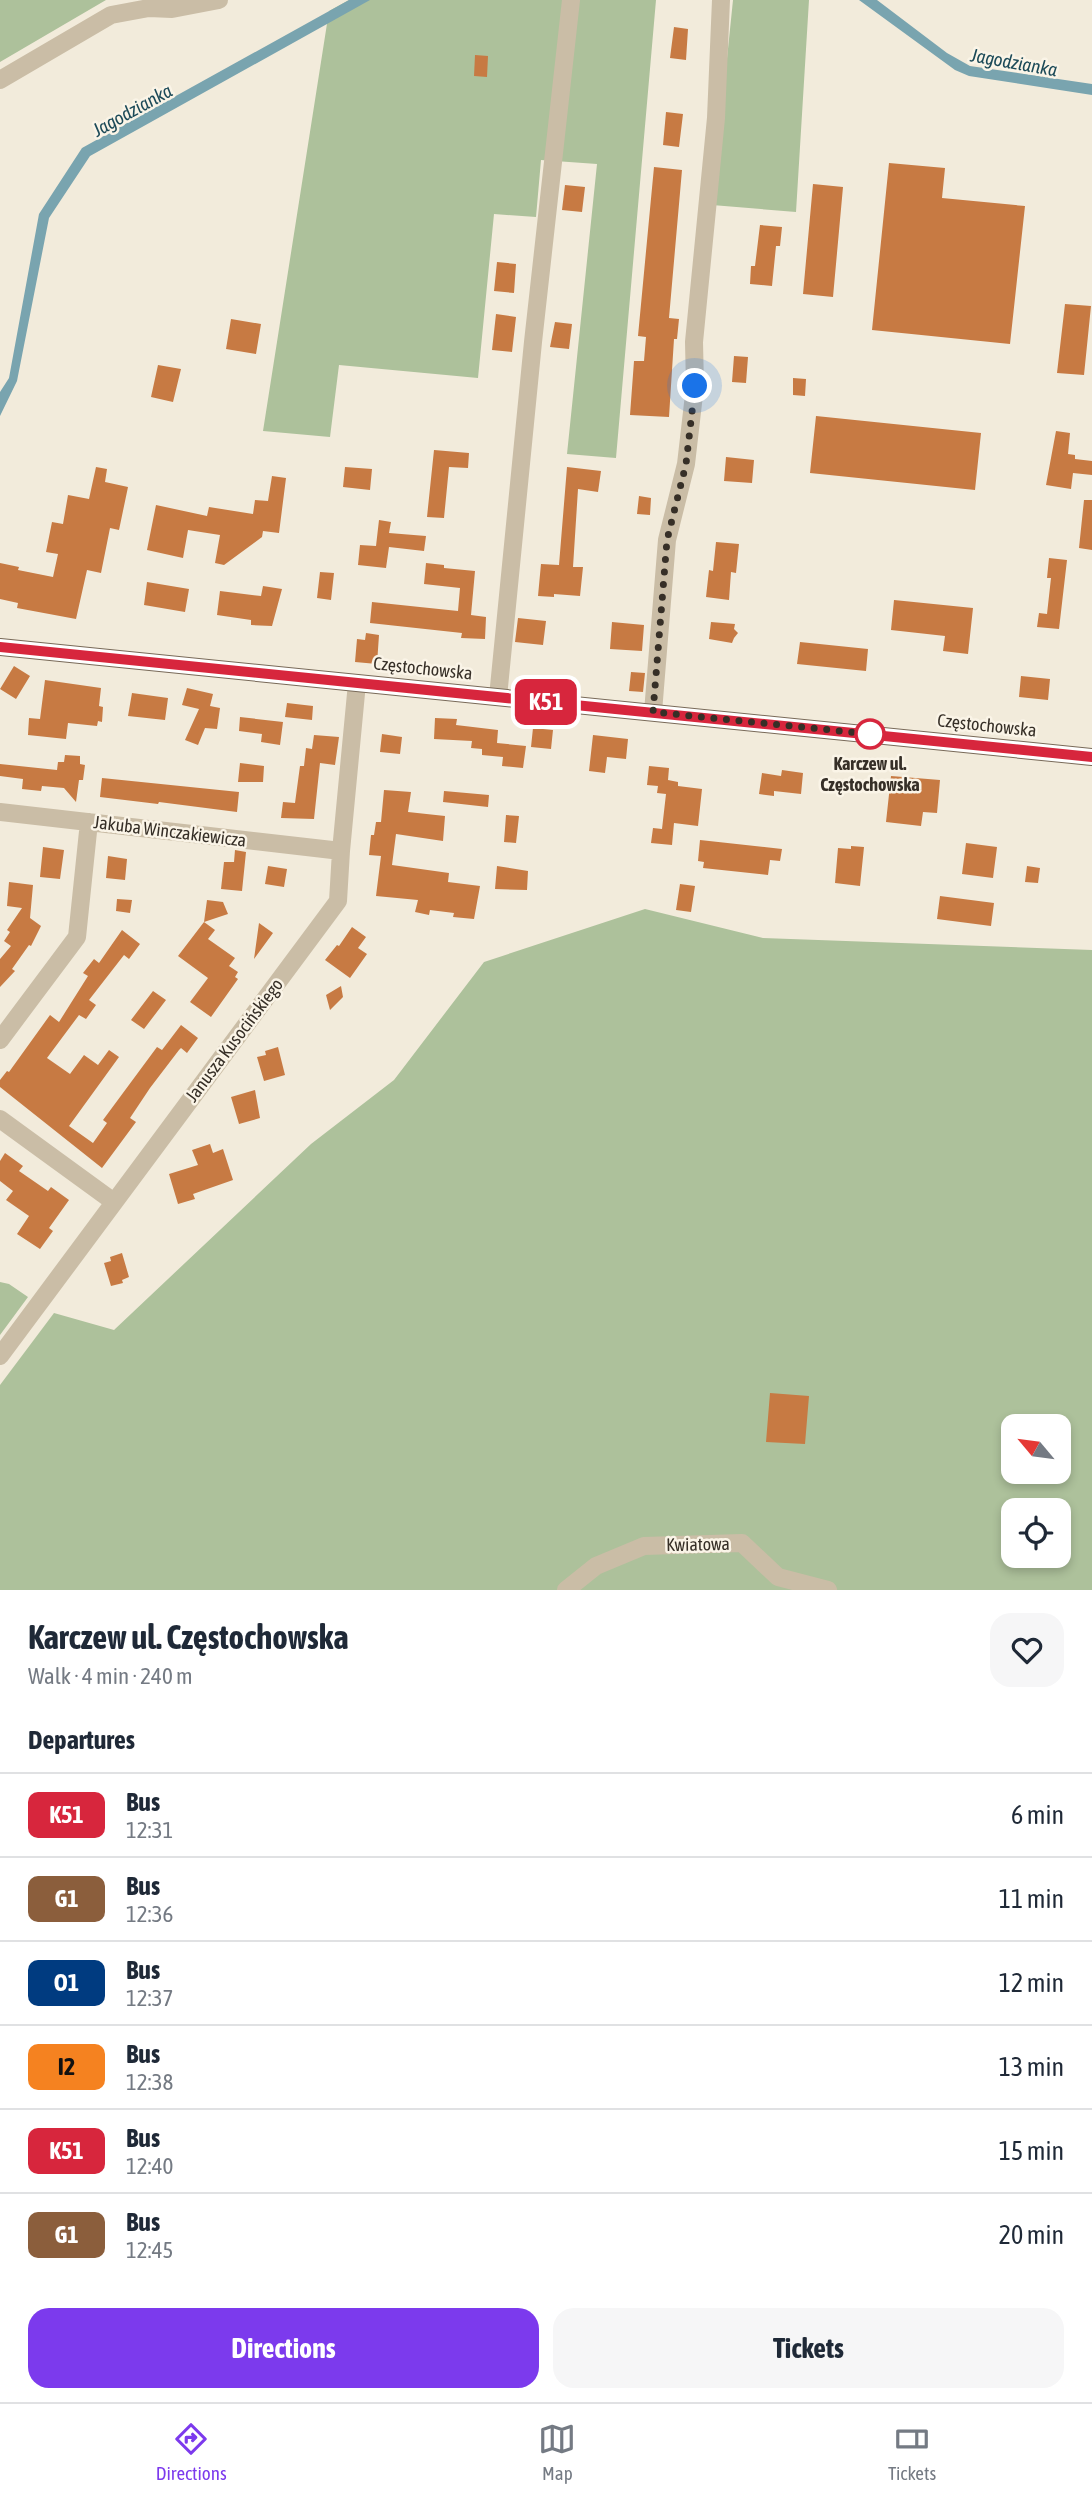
<!DOCTYPE html>
<meta charset="utf-8">
<style>
body{margin:0;font-family:"Asap Condensed",sans-serif;background:#f6f6f7;color:#1f2937;height:100vh;display:flex;flex-direction:column;font-size:26px;white-space:nowrap}
*{box-sizing:border-box;margin:0}
p{font-size:23px;color:#747a83}
.icon{flex:none;width:38px;height:38px;fill:none;stroke:currentColor;stroke-width:2;stroke-linecap:round;stroke-linejoin:round}
.map{position:relative;height:1590px;overflow:hidden}
.drawer{display:flex;flex-direction:column;background:#fff;flex:1}
.drawer>*{flex:none}
.badge{padding:0 14px;border-radius:10px;font-size:24px;line-height:46px}
.needle{width:46px;rotate:299deg}
.fabs{position:absolute;left:1001px;top:1414px;display:grid;gap:14px}
.fabs a{display:grid;place-items:center;width:70px;height:70px;border-radius:14px;background:#fff;box-shadow:0 4px 10px #0003;font-size:35px}
.you{position:absolute;width:35px;height:35px;margin:-18px;border:5px solid #fff;border-radius:50%;background:#1a73e8;box-shadow:0 0 0 10px #1a73e833}
.map>.badge{position:absolute;translate:-50% -50%;box-shadow:0 0 0 4px #fff}
h2{padding:0 28px;font-size:26px;line-height:63px}
.round{display:grid;place-items:center;flex:none;width:74px;height:74px;border-radius:21px;background:#f6f6f7}
.headline{display:flex;align-items:center;justify-content:space-between;height:119px;padding:0 28px}
h1{font-size:33px;font-weight:700;line-height:52px}
.primary-button{display:flex;gap:14px;margin-top:auto;padding:14px 28px}
.primary-button a{flex:1;height:80px;border-radius:21px;background:#7c3aed;color:#fff;font-size:28px;font-weight:700;line-height:80px;text-align:center}
.primary-button a+a{background:#f6f6f7;color:#1f2937}
ul{padding:0;list-style:none}
li{display:flex;align-items:center;gap:21px;height:84px;padding:0 28px;border-top:2px solid #e0e1e3}
li div{flex:1}
li b{display:block;font-size:26px}
li em{font-style:normal}
li .badge{min-width:77px;font-weight:700;text-align:center}
.menu{display:flex;justify-content:space-around;align-items:center;height:98px;border-top:2px solid #e0e1e3;background:#fff;font-size:19px;color:#747a83}
.menu a{display:grid;justify-items:center;gap:4px}
.menu .current{color:#7c3aed}
.map>svg:first-child{display:block}
</style>
<div class="map">
<svg width="1092" height="1590" viewBox="0 0 1092 1590">
<rect width="100%" height="100%" fill="#f2ebdb"/>
<path fill="#adc19b" fill-rule="evenodd" d="M0,0H106L0,62Z
M349,0H656L616,458L567,454L597,164L541,160L536,217L494,214L478,378L339,365L330,437L263,431L329,11Z
M733,0H809L796,212L712,205Z
M645,909L763,938L1092,950V1590H0V1385L54,1313L114,1330L311,1144L394,1080L484,962ZM1013,1426H1059V1472H1013ZM1013,1510H1059V1556H1013Z
M0,1282L9,1284L28,1297L0,1335Z"/>
<path fill="#79a4af" d="M349,0H370L90,156L49,218L17,381L0,416V392L9,378L39,214L82,148Z
M859,0H877L947,53L970,66L1092,84V95L969,76L955,70Z"/>
<path fill="#c77a43" d="M674,27L688,29L686,60L670,58Z
M475,55L488,56L487,77L474,76Z
M666,112L683,114L679,147L663,145Z
M889,163L945,168L942,198L1025,206L1010,344L872,330Z
M654,167L682,170L669,318L679,319L677,339H674L669,417L630,415L634,361H644L646,337L638,336Z
M813,184L843,187L833,297L803,294Z
M565,185L585,187L582,212L562,210Z
M760,225L782,227L780,246H776L772,286L750,284L751,266H755Z
M497,262L516,264L514,293L494,291Z
M1065,304L1091,306L1084,375L1057,373Z
M496,314L516,317L512,352L492,350Z
M231,319L261,324L256,354L226,349Z
M555,322L572,324L569,349L550,347Z
M734,356L748,357L746,383L732,382Z
M158,365L181,369L173,402L151,397Z
M793,378L806,379L805,396L793,395Z
M816,416L981,433L975,490L810,473Z
M1056,431L1070,433L1068,454L1075,455V459L1092,461V475L1073,473L1071,489L1046,485Z
M434,450L469,453L468,468L449,467L444,518L427,517Z
M726,457L754,460L752,483L724,481Z
M96,467L107,469L105,482L128,487L119,530L110,528L101,573L87,570L76,619L17,608L18,603L0,599V563L19,567L18,570L53,577L58,554L46,552L52,522L63,524L68,495L89,499Z
M345,467L372,469L370,490L343,487Z
M567,467L601,471L598,492L578,489L573,567H583L580,596L554,594V597L538,596L541,564L559,565Z
M272,476L286,478L279,533L263,531L262,537L224,565L215,563L220,535L188,530L183,558L147,550L156,505L207,516L209,507L253,514L255,500L268,501Z
M639,496L651,498L650,515L637,514Z
M1084,500H1092V550L1079,548Z
M379,520L391,522L389,533L426,536L424,551L389,547L386,568L358,565L360,545L376,546Z
M716,542L739,544L736,573L731,572L729,600L706,597L709,570L713,571Z
M1049,558L1067,560L1059,629L1037,627L1039,613L1047,614L1051,578H1047Z
M426,563L444,565V568L475,571L471,615L486,617L485,639L461,638L462,633L370,623L372,602L458,611L460,588L424,584Z
M320,572L334,573L331,600L317,598Z
M147,582L189,589L185,612L144,605Z
M263,586L282,589L272,626L251,625V620L217,615L220,591L261,596Z
M894,600L973,608L968,654L943,651L945,636L891,630Z
M518,618L546,621L543,645L515,642Z
M612,622L644,625L642,651L610,649Z
M711,622L735,624L734,629L738,633L734,638L732,643L709,639Z
M366,633L379,635L377,664L355,662L357,639L365,640Z
M800,642L868,649L866,671L797,664Z
M14,666L30,676L16,699L0,689Z
M631,672L645,673L643,692L629,691Z
M1021,676L1050,679L1048,700L1019,697Z
M45,680L101,688L99,706L103,707L102,722L98,721L97,726L68,723L66,739L28,735L29,718L40,719Z
M187,688L213,694L210,706L220,708L217,729L205,728L198,745L185,740L199,709L182,705Z
M132,693L168,698L165,720L128,716Z
M287,703L313,706L312,720L285,717Z
M240,717L283,722L280,745L261,742L262,734L239,731Z
M435,718L457,719L456,725L498,730L497,743L526,746L523,768L502,766L503,757L482,755V749L471,748L472,741L434,739Z
M533,728L553,730L551,749L531,747Z
M382,734L402,737L400,754L380,752Z
M314,735L339,737L335,765L320,763L314,819L281,818L283,802L295,803L300,766H304L306,748L312,749Z
M593,735L628,739L626,759L607,757L605,773L589,771Z
M65,755L80,756V764L85,765L83,780H79L76,802L64,788L42,786L41,791L22,789L23,779L0,776V764L57,770L58,762H64Z
M240,763L264,766L263,782H238Z
M649,766L669,768L668,780L678,782V786L702,789L698,826L674,823L672,845L651,843L653,828L662,829L666,794L657,793L658,786L647,785Z
M782,770L803,773L801,794L774,791V796L759,794L762,773L781,776Z
M891,776L940,780L937,813L923,812L921,826L886,822Z
M102,778L239,792L237,812L159,802L158,804L100,797Z
M384,790L411,792L408,812L445,816L443,841L396,834L392,865L449,873L448,882L480,886L474,919L453,917L454,913L430,910L429,915L415,912L418,900L376,896L381,856L369,855L371,835H374L376,822H381Z
M444,791L489,795L488,807L443,802Z
M506,815L519,816L516,843L504,842Z
M700,840L782,849L780,861L770,860L768,875L703,868L704,862L698,861Z
M966,843L997,847L993,878L962,874Z
M851,846L864,847L860,886L835,883L838,848L851,849Z
M43,847L64,850L60,879L40,877Z
M235,850L246,852L242,891L221,889L224,862H234Z
M108,856L127,859L125,880L106,878Z
M268,866L287,869L284,887L265,884Z
M497,866L528,871L527,890L495,889Z
M1027,866L1040,868L1038,883L1025,882Z
M9,882L33,885L30,918L41,926L31,946L29,945L12,969L15,971L0,987V959L11,946L4,941L10,932L7,930L22,908L7,906Z
M680,884L695,886L691,912L676,910Z
M940,896L994,903L991,926L937,919Z
M117,899L132,900L130,913L116,911Z
M207,900L223,902L228,914L204,922Z
M204,922L215,930L208,939L235,958L229,966L238,972L235,977L238,979L211,1017L190,1002L208,978L178,956Z
M259,923L273,933L254,959Z
M352,927L366,937L358,948L367,954L350,978L325,960L337,945L339,946Z
M122,930L140,944L129,959L124,955L89,1000L96,1005L86,1019L79,1015L47,1058L70,1074L84,1055L98,1065L109,1050L119,1057L69,1126L93,1143L107,1123L103,1120L157,1047L162,1050L181,1025L198,1038L187,1053L181,1048L179,1050L150,1088L130,1118L136,1122L102,1168L0,1087V1080L7,1071L9,1072L50,1015L59,1022L88,976L83,973L94,959L99,963Z
M341,986L343,997L330,1010L326,995Z
M153,991L166,1000L144,1029L131,1020Z
M278,1047L285,1075L264,1081L257,1057L266,1055L265,1051Z
M255,1090L260,1118L239,1124L231,1097Z
M210,1144L213,1153L223,1149L233,1180L193,1194L195,1199L178,1204L169,1174L198,1165L192,1150Z
M5,1153L23,1166L19,1171L48,1191L51,1187L69,1200L49,1228L53,1231L40,1249L17,1234L29,1216L6,1200L13,1191L0,1181V1161Z
M122,1253L129,1277L122,1280L123,1283L111,1286L104,1263L111,1261L110,1257Z
M770,1393L809,1396L805,1444L766,1442Z"/>
<g fill="none" stroke-linecap="round" stroke-linejoin="round">
<path stroke="#cabda6" stroke-width="18" d="M0,80L111,15L149,8L172,9L219,0
M498,697L533,342L571,0
M653,712L667,540L686,464L695,386L694,342L716,118L721,0
M0,812L341,851
M0,1040L77,937L89,822
M0,1119L114,1202
M0,1356L338,901L341,851L357,683
M566,1590L596,1566L644,1546L742,1543L778,1577L828,1590"/>
<path stroke="#786958" stroke-width="18" d="M0,647L1092,757"/>
</g>
<g fill="none" stroke-linecap="round" stroke-linejoin="round">
<defs>
<path id="line" d="M0,647L1092,757"/>
</defs>
<use href="#line" stroke="#fff" stroke-width="16"/>
<use href="#line" stroke="#d7263d" stroke-width="10"/>
<path stroke="#362f27" stroke-width="7" stroke-dasharray="0 12.6" d="M695,386L686,464L667,540L653,712L870,734"/>
</g>
<circle fill="#fff" stroke="#d7263d" stroke-width="3.5" cx="870" cy="734" r="14"/>
<g text-anchor="middle" dominant-baseline="central" stroke-width="5" stroke-linejoin="round" paint-order="stroke">
<g font-size="18" fill="#362f27" stroke="#faf4e7">
<text transform="translate(423 668) rotate(6)">Częstochowska</text>
<text transform="translate(987 725) rotate(6)">Częstochowska</text>
<text transform="translate(170 831) rotate(7)">Jakuba Winczakiewicza</text>
<text transform="translate(234 1040) rotate(-53)">Janusza Kusocińskiego</text>
<text transform="translate(698 1544) rotate(-1)">Kwiatowa</text>
</g>
<g font-size="18" font-weight="bold" fill="#362f27" stroke="#faf4e7">
<text x="870" y="763">Karczew ul.<tspan x="870" dy="21">Częstochowska</tspan></text>
</g>
<g font-size="19" font-style="italic" fill="#1c4a58" stroke="#faf4e7">
<text transform="translate(1014 62) rotate(10)">Jagodzianka</text>
<text transform="translate(132 110) rotate(-29)">Jagodzianka</text>
</g>
</g>
</svg>
<div class="fabs">
<a><svg class="needle" viewBox="-14 -14 28 28"><path d="M0-13l5 13h-10z" fill="#e53935"/><path d="M0 13l5-13h-10z" fill="#747a83"/></svg></a>
<a><svg class="icon" aria-label="locate" viewBox="0 0 24 24"><circle cx="12" cy="12" r="6"/><path d="M12 2v4M12 18v4M2 12h4M18 12h4"/></svg></a>
</div>
<div class="you" style="left:695px;top:386px"></div>
<b class="badge" style="left:546px;top:702px;background:#d7263d;color:#fff">K51</b>
</div>
<section class="drawer">
<div class="headline"><div><h1>Karczew ul. Częstochowska</h1><p>Walk · 4 min · 240 m</p></div><a class="round"><svg class="icon" aria-label="heart" viewBox="0 0 24 24"><path d="M12 20l-8-8c-3-5 5-10 8-4 3-6 11-1 8 4z"/></svg></a></div>
<h2>Departures</h2>
<ul>
<li><span class="badge" style="background:#d7263d;color:#fff">K51</span><div><b>Bus</b><p>12:31</p></div><em>6 min</em></li>
<li><span class="badge" style="background:#8b5e3c;color:#fff">G1</span><div><b>Bus</b><p>12:36</p></div><em>11 min</em></li>
<li><span class="badge" style="background:#003b80;color:#fff">O1</span><div><b>Bus</b><p>12:37</p></div><em>12 min</em></li>
<li><span class="badge" style="background:#f58220;color:#111">I2</span><div><b>Bus</b><p>12:38</p></div><em>13 min</em></li>
<li><span class="badge" style="background:#d7263d;color:#fff">K51</span><div><b>Bus</b><p>12:40</p></div><em>15 min</em></li>
<li><span class="badge" style="background:#8b5e3c;color:#fff">G1</span><div><b>Bus</b><p>12:45</p></div><em>20 min</em></li>
</ul>
<div class="primary-button"><a>Directions</a><a>Tickets</a></div>
</section>
<nav class="menu">
<a class="current"><svg class="icon" aria-label="directions" viewBox="0 0 24 24"><path d="M12 3l9 9-9 9-9-9zM9 14v-3h6M13 9l2 2-2 2"/></svg>Directions</a>
<a><svg class="icon" aria-label="map" viewBox="0 0 24 24"><path d="M3 6l6-2 6 2 6-2v14l-6 2-6-2-6 2zM9 4v14M15 6v14"/></svg>Map</a>
<a><svg class="icon" aria-label="tickets" viewBox="0 0 24 24"><path d="M3 7h18v10H3zM15 7v10"/></svg>Tickets</a>
</nav>
